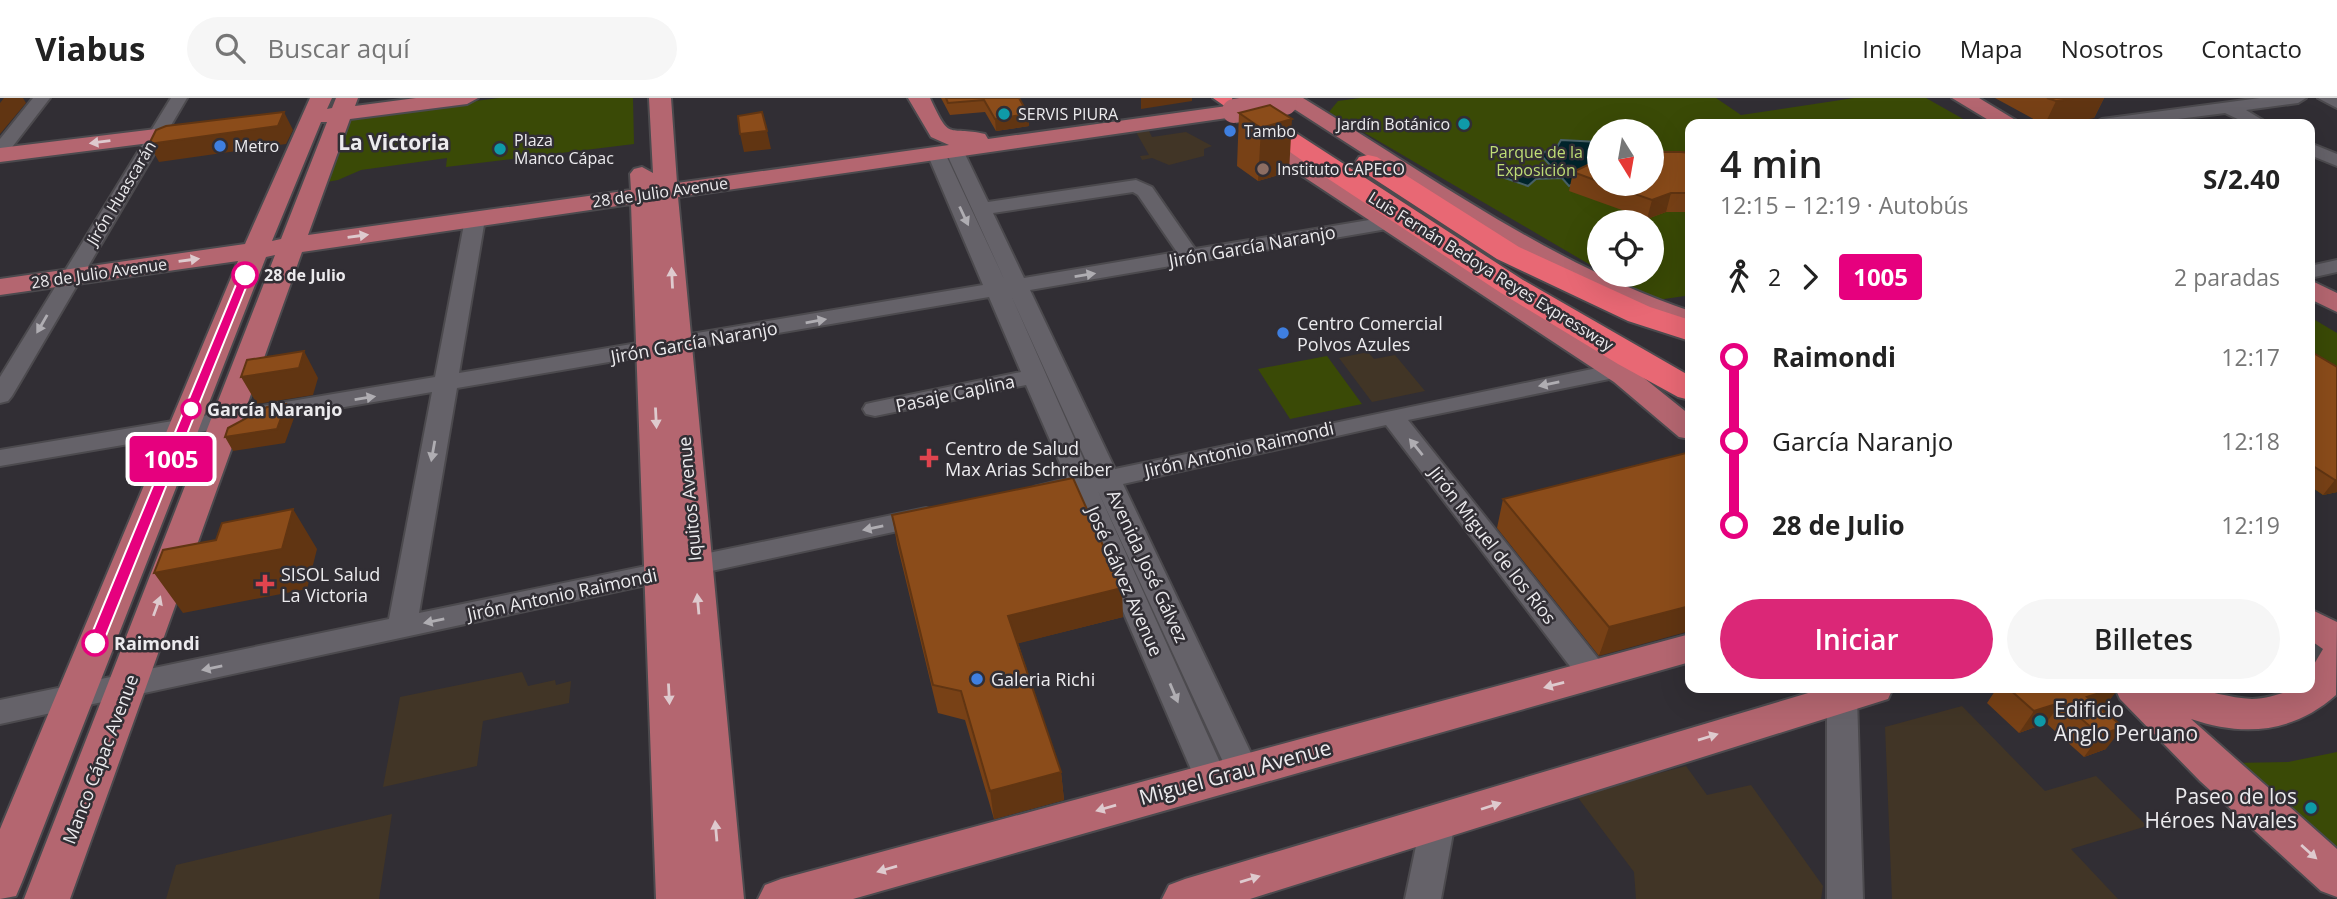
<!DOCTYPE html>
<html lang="es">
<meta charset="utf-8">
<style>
body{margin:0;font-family:"Open Sans",sans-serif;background:#f6f6f6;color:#222;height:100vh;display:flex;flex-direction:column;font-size:26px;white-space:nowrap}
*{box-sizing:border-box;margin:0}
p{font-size:23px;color:#767676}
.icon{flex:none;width:38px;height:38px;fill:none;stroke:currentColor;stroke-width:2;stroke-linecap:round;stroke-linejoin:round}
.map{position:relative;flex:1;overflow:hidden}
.panel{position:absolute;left:1685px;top:21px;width:630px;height:574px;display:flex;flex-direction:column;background:#fff;border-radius:14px;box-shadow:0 7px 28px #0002}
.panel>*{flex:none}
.badge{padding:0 14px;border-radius:5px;font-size:24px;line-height:46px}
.needle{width:46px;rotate:169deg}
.controls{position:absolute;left:1587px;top:21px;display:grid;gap:14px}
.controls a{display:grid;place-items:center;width:77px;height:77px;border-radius:50%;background:#fff;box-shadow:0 7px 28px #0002;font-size:35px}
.map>.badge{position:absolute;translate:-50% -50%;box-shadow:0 0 0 4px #fff}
.legs{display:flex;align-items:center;gap:10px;height:77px;padding:0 35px;font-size:23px}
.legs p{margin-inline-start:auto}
.summary{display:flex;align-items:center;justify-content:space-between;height:119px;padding:0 35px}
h1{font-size:38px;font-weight:600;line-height:52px}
.primary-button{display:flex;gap:14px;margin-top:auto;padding:14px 35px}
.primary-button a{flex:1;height:80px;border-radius:42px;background:#db2777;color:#fff;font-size:28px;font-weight:600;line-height:80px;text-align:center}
.primary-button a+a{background:#f6f6f6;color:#222}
ul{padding:0 35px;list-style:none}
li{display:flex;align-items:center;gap:24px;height:84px;font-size:26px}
li i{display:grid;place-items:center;width:10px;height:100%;margin:0 9px;background:currentColor}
li i::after{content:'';width:18px;height:18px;margin:-9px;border:5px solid;border-radius:50%;background:#fff}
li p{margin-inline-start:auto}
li:first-child i{background:linear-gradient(#0000 50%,currentColor 0)}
li:last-child i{background:linear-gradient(currentColor 50%,#0000 0)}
header{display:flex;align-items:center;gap:42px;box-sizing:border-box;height:98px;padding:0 35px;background:#fff;border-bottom:2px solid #e0e0e0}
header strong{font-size:33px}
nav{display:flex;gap:38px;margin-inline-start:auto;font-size:24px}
.search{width:490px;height:63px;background:#f6f6f6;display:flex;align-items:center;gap:18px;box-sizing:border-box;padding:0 24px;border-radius:38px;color:#767676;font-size:26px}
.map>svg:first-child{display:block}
</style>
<header>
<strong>Viabus</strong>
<div class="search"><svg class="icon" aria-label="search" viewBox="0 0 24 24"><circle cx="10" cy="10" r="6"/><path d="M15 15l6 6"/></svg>Buscar aquí</div>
<nav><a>Inicio</a><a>Mapa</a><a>Nosotros</a><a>Contacto</a></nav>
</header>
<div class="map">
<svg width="2337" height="801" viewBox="0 0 2337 801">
<rect width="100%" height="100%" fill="#312e34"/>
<path fill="#413526" d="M1149,33L1152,39L1186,34L1212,48L1204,51V58L1169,67L1152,60L1142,62L1140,58L1149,57L1136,34Z
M1368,254L1374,261L1395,257L1425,293L1372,304L1339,260Z
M522,574L528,588L555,582L556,587L571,583L569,605L483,623L477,668L383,689L400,599Z
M1962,608L2045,693L2096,678L2147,728L2071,751L2118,801H1892L1885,629Z
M1686,668L1707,697L1751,687L1823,788L1821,801H1636L1634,774L1576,697Z
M392,716L379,801H166L176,767Z"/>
<path fill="#3a4a06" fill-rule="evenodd" d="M499,0H633L634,46L446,69L447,60L361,72L338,82L327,84L350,22L357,18Z
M1360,0H1716L1741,17L1854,0H1926L1972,26H1690V204L1685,198L1657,202L1608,177H1652V124H1600L1599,172L1329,14L1338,3ZM1600,33H1652V86H1600Z
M2310,219L2337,235V394L2323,397L2310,388Z
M1327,258L1362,306L1290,321L1258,271Z
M2337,654V756L2233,665L2288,664Z"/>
<path fill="#00242b" stroke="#476066" stroke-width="2" d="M1561,42L1599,44V74L1569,88L1562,80L1536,81L1528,88L1505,80L1515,71L1532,76L1556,74L1540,56L1557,49Z"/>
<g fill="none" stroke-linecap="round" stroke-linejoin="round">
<path stroke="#4d4a50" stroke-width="46" stroke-dasharray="46 23" stroke-linecap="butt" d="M2310,547L2337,566"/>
<defs>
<path id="minor" d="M33,0H50L6,57L0,58V41Z
M171,0H187L12,298L8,303L0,305V279Z
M2260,0H2306L2298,5L2246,12L2269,26H2248L2225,15L2139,26H2093L2102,21Z
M2318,0H2337V10Z
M2310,45L2337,56V68L2310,57Z
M955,49L964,54L988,104L1136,82L1152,89L1195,151L1387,119L1397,125L1387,131L1030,192L1115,371L1616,266L1624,268L1628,273L1624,278L1408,322L1604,568L1608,576L1604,584L1593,588L1582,584L1386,327L1123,386L1259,672L1255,681L1243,685L1231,681L1097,391L1227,680L1223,690L1211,694L1199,690L1073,397L1043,404L1034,401L1030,395L1034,389L1067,381L1026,287L875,318L866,316L863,311L866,306L875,304L1021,274L989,199L457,290L419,515L926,410L935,413L939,419L935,425L0,626V602L389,521L432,294L0,368V352L435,279L465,121L475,115L485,121L459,275L983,187L927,55L936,50L945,55L1005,183L946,54ZM1133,94L1138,97L1177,154L1024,180L993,115ZM1010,195L1092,376H1090Z
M2337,162V174L2310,180V168Z
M1851,590L1857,599L1863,801H1827V599L1831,591Z
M1438,710L1450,714L1455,724L1441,801H1405L1421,724L1426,714Z"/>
<path id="major" d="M310,0H332L327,11L332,10L336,0H358L355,8L416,0H478L467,6L350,21L308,137L631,92L630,76L634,71L642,69L653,75L649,0H671L677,85L949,47L931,39L908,0H930C951,45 946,27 985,36L988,41L1234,7L1245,13L1234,19L678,99L744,801H656L631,106L302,154L70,801H24L275,157L266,159L22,784L16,798L0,801V731L238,163L0,197V181L245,146ZM321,24H327L281,141L272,143Z
M1277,0H1303C1429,77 1549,165 1690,213V230L1626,209L1524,159Z
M1952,0H1979L2022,26H1995Z
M197,26L205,28L208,33L205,38L0,64V50Z
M1253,28L1261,30L1634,272L1690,317V341L1679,339L1614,284L1245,40L1242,35L1245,30Z
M2310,182L2337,195V214L2310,201Z
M2310,511L2337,524L2336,597C2293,635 2244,639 2191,621L2337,751V799L2321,793L2200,683L2120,601L2115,590C2137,589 2163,587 2186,590C2208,592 2229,600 2252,601C2273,601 2289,590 2310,590V573L2323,551L2310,542Z
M1690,536V564L853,801H758L765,787L781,781Z
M1825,590H1893L1888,601L1250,801H1162L1169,787L1185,781Z"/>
<path id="highway" d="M1213,0H1242L1523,182L1690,278V302L1678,299L1618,266L1501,195L1330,82Z
M1368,57L1377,59L1519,149L1650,209L1690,222V243L1628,223L1497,161L1359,71L1355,65L1359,59Z"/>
</defs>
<use href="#minor" stroke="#4c4a4e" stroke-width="4"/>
<use href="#major" stroke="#4c4a4e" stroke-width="4"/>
<use href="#highway" stroke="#4c4a4e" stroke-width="4"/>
<use href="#minor" fill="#656269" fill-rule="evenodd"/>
<use href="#major" fill="#b46670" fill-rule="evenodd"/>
<use href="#highway" fill="#e86874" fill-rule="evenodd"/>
<defs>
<path id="major-bridge" d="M1234,13L1285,5"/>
</defs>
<use href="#major-bridge" stroke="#4c4a4e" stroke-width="26" stroke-linecap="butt"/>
<use href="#major-bridge" stroke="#b46670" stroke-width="24"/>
</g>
<path fill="#784116" d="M941,0H1019L1028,16L1029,28L996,33L985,14L950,17Z
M1995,0H2104L2094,20L2045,26L2037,23Z
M1270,7L1289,74L1258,83L1237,68L1239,15Z
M1690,55V114H1666L1647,121L1569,93L1573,74L1600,61V86H1652Z
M2310,253L2337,394L2323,397L2310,388Z
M1690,354L1599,558L1497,430L1503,401Z
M892,417L1123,519L1018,545L1061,674L1064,702L994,721L965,622L938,615L897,446Z
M1997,590H2119L2103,610L2101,611L2106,651L2084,659L2046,625L2019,635L1987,605Z"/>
<path fill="#613512" d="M4,0H23L26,5L0,36V5Z
M1141,0H1192V3L1141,11Z
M2079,0H2104L2094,20L2045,26L2056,3Z
M284,14L293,32L286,46L159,64L149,46Z
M1028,16L1029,28L996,33L995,21Z
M1292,21L1289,74L1258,83L1261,30Z
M767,33L771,51L744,54L740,36Z
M1671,95L1666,114L1647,121L1652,102Z
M304,253L318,280L313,297L257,306L241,279Z
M286,306L294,320L285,345L233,353L225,339Z
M2335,382H2337V394L2323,397Z
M293,411L317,451L307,491L183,515L154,475Z
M1122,490L1123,519L1012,547L1008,518Z
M1690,508V533L1599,558L1609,529Z
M2116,590H2119L2103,610L2079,619L2087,599Z
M2062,604L2046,625L2019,635L2034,613Z
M2123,629L2106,651L2084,659L2100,637Z
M1061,674L1064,702L994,721L990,693Z"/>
<path fill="#8b4c1a" stroke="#613512" stroke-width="2" d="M946,0H1019L1028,16L995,21L984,2L948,5Z
M2047,0H2079L2056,3Z
M1270,7L1292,21L1261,30L1239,15Z
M284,14L278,28L149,46L156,32L166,28Z
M762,14L767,33L740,36L738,18Z
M1652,54H1681L1690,55V95H1671L1652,102L1606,86H1652Z
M1600,61V84L1573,74Z
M304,253L299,270L241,279L247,262Z
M2310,253L2337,269V382H2335L2310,366Z
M286,306L277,331L225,339L228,330L267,309Z
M1690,354V508L1609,529L1503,401Z
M1073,380L1122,490L1008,518L1061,674L990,693L961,593L933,587L892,417Z
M293,411L282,451L154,475L163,452L216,442L222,425Z
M2008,590H2116L2087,599L2123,629L2100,637L2062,604L2034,613Z"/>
<defs><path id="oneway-solid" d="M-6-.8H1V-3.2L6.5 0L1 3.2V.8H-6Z" transform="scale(1.75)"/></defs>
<g fill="#decace">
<use href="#oneway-solid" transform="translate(100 44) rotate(173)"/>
<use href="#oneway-solid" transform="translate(358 138) rotate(-8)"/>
<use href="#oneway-solid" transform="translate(189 162) rotate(-8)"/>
<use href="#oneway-solid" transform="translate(672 180) rotate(-93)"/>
<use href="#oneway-solid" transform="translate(656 320) rotate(87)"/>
<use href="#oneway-solid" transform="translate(698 506) rotate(-95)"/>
<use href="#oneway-solid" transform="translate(157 508) rotate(-70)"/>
<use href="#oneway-solid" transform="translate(1554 587) rotate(165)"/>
<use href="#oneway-solid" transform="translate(669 596) rotate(87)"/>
<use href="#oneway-solid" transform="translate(1708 639) rotate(-17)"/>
<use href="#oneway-solid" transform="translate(1491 708) rotate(-18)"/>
<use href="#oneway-solid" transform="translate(1106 710) rotate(164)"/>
<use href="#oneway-solid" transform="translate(716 733) rotate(-95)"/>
<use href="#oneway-solid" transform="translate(2309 754) rotate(42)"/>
<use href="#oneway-solid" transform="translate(887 771) rotate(164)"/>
<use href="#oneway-solid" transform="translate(1250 781) rotate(-17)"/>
</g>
<g fill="#afadb2">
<use href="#oneway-solid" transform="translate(964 118) rotate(65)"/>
<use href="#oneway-solid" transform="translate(1085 177) rotate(-9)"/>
<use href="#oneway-solid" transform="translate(816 223) rotate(-10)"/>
<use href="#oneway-solid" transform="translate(42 226) rotate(120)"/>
<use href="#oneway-solid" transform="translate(1549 286) rotate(169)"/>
<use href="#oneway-solid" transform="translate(365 300) rotate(-9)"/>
<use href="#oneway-solid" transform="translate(1416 349) rotate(-129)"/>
<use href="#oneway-solid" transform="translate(433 353) rotate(100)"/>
<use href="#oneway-solid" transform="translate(873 430) rotate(168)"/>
<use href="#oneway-solid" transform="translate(434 523) rotate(168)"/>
<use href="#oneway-solid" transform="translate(212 570) rotate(168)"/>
<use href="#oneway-solid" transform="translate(1174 595) rotate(67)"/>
</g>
<path fill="#e6007e" stroke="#fff" stroke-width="2" d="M245,174L251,177L103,545L101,549H90L88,545L240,177Z"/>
<g fill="#0f9aa8" stroke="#312e34" stroke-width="2.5">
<circle cx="1004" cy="16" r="7"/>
<circle cx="1464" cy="26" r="7"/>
<circle cx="500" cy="51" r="7"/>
<circle cx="2040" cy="623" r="7"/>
<circle cx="2311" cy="710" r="7"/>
</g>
<g fill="#3f7fe0" stroke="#312e34" stroke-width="2.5">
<circle cx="1230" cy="33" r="7"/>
<circle cx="220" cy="48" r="7"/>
<circle cx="1283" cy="235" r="7"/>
<circle cx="977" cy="581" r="7"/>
</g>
<circle fill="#8d6e63" stroke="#312e34" stroke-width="2.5" cx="1263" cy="71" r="7"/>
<g fill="#fff" stroke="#e6007e" stroke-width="3.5">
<circle cx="245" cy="177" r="12"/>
<circle cx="191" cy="311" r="9"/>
<circle cx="95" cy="545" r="12"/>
</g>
<g fill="#e0444e" stroke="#312e34" stroke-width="2.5">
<path d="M925.5 349.5h7v7h7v7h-7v7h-7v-7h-7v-7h7z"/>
<path d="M261.5 475.5h7v7h7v7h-7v7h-7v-7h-7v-7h7z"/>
</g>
<g text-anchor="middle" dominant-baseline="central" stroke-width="5" stroke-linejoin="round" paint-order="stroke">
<g font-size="16" fill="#ecebee" stroke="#312e34" text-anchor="start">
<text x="1018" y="16">SERVIS PIURA</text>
<text x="1450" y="26" text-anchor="end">Jardín Botánico</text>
<text x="1244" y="33">Tambo</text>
<text x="514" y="42">Plaza<tspan x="514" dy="18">Manco Cápac</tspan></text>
<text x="234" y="48">Metro</text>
<text x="1277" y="71">Instituto CAPECO</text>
</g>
<g font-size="16" fill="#bfdd76" stroke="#312e34">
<text x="1536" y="54">Parque de la<tspan x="1536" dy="18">Exposición</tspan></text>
</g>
<g font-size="16" fill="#ecebee" stroke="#312e34">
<text transform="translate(660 94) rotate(-8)">28 de Julio Avenue</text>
<text transform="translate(121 95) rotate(-59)">Jirón Huascarán</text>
<text transform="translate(1491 173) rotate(32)">Luis Fernán Bedoya Reyes Expressway</text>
<text transform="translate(99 175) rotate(-8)">28 de Julio Avenue</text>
</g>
<g font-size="16" font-weight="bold" fill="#ecebee" stroke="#312e34" text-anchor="start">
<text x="264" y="177">28 de Julio</text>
</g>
<g font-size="18" fill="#ecebee" stroke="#312e34">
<text transform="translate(1252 148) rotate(-10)">Jirón García Naranjo</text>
<text transform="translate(694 244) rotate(-10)">Jirón García Naranjo</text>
<text transform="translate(955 295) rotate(-12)">Pasaje Caplina</text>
<text transform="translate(1239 351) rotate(-13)">Jirón Antonio Raimondi</text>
<text transform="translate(689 401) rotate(-95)">Iquitos Avenue</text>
<text transform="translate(1493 447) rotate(52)">Jirón Miguel de los Ríos</text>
<text transform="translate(1148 468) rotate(65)">Avenida José Gálvez</text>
<text transform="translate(1125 483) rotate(66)">José Gálvez Avenue</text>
<text transform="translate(562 496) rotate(-12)">Jirón Antonio Raimondi</text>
<text transform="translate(100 661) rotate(-69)">Manco Cápac Avenue</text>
</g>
<g font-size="18" fill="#ecebee" stroke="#312e34" text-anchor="start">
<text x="1297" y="225">Centro Comercial<tspan x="1297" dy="21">Polvos Azules</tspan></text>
<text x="945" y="350">Centro de Salud<tspan x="945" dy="21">Max Arias Schreiber</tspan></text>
<text x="281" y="476">SISOL Salud<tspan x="281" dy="21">La Victoria</tspan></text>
<text x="991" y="581">Galeria Richi</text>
</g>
<g font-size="18" font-weight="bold" fill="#ecebee" stroke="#312e34" text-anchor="start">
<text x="207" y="311">García Naranjo</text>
<text x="114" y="545">Raimondi</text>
</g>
<g font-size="21" font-weight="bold" fill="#ecebee" stroke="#312e34">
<text x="394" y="44">La Victoria</text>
</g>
<g font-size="21" fill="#ecebee" stroke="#312e34" text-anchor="start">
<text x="2054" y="611">Edificio<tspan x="2054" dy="24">Anglo Peruano</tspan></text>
<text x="2297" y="698" text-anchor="end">Paseo de los<tspan x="2297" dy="24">Héroes Navales</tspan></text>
</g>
<g font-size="21" fill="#ecebee" stroke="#312e34">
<text transform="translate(1235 674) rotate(-15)">Miguel Grau Avenue</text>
</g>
</g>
</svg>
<div class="controls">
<a><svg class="needle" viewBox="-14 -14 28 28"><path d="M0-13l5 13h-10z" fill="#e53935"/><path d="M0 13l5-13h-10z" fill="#767676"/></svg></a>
<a><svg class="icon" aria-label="locate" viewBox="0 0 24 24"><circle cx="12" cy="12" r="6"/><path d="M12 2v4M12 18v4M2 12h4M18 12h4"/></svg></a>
</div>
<b class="badge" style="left:171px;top:361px;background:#e6007e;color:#fff">1005</b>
<section class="panel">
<div class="summary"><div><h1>4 min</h1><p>12:15 – 12:19 · Autobús</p></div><b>S/2.40</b></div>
<div class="legs"><svg class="icon" aria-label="walk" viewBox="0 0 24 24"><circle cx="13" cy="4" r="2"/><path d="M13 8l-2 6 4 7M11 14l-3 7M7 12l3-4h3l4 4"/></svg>2<svg class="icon" aria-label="forward" viewBox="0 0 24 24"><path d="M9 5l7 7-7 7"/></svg><b class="badge" style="background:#e6007e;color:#fff">1005</b><p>2 paradas</p></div>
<ul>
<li><i style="color:#e6007e"></i><b>Raimondi</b><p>12:17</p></li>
<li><i style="color:#e6007e"></i><span>García Naranjo</span><p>12:18</p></li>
<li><i style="color:#e6007e"></i><b>28 de Julio</b><p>12:19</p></li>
</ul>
<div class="primary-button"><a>Iniciar</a><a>Billetes</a></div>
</section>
</div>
